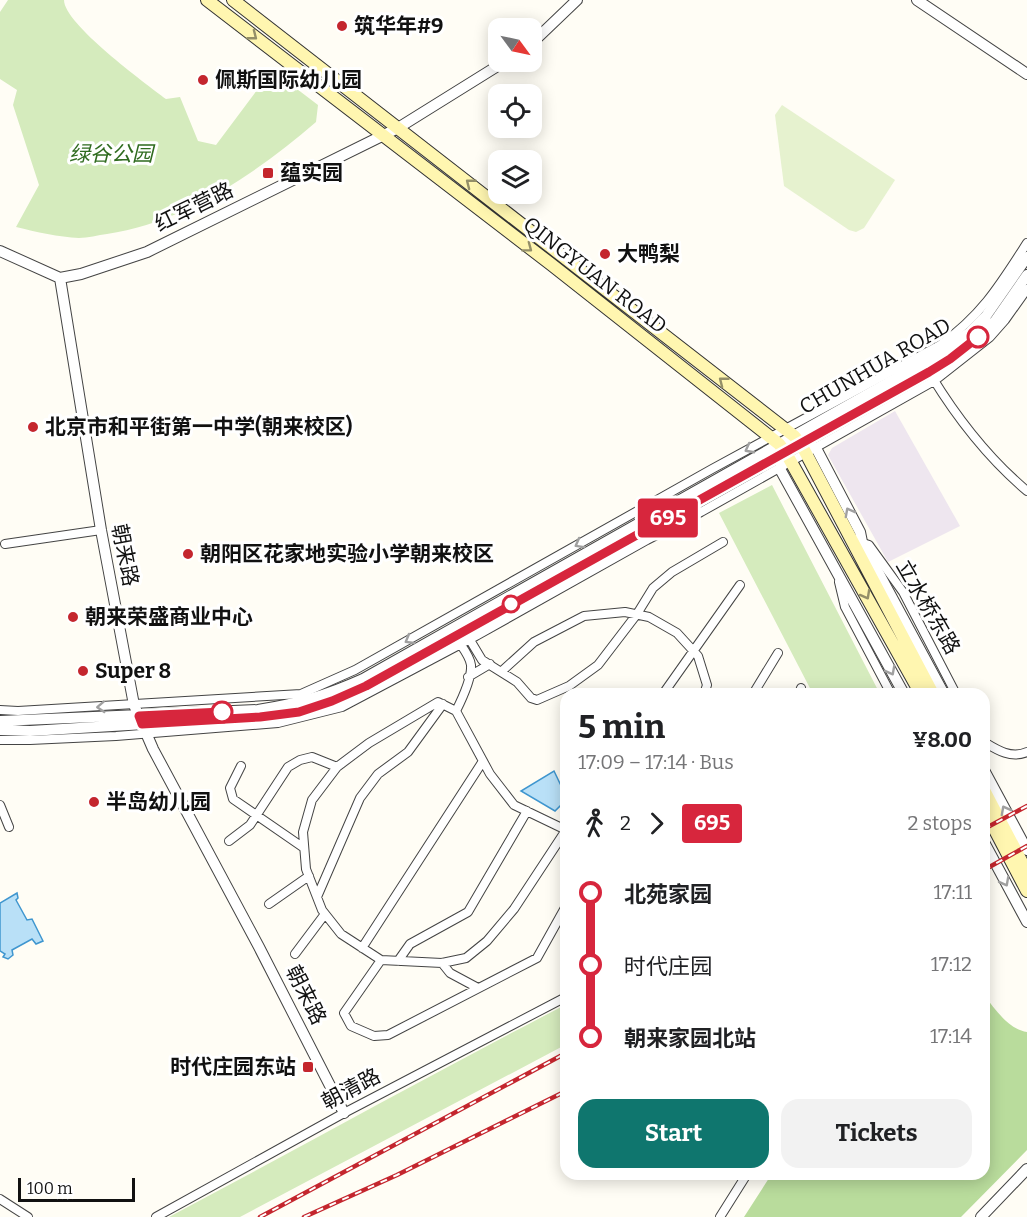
<!DOCTYPE html>
<meta charset="utf-8">
<style>
body{margin:0;font-family:Bitter,"Noto Sans SC",serif;background:#f2f2f2;color:#202124;height:100vh;display:flex;flex-direction:column;font-size:22px;white-space:nowrap}
*{box-sizing:border-box;margin:0}
p{font-size:20px;color:#757577}
.icon{flex:none;width:33px;height:33px;fill:none;stroke:currentColor;stroke-width:2;stroke-linecap:round;stroke-linejoin:round}
.map{position:relative;flex:1;overflow:hidden}
.details{position:absolute;left:560px;top:688px;width:430px;height:492px;display:flex;flex-direction:column;background:#fff;border-radius:18px;box-shadow:0 3px 15px #0003}
.details>*{flex:none}
.badge{padding:0 12px;border-radius:4px;font-size:21px;line-height:39px}
.needle{width:39px;rotate:123deg}
.controls{position:absolute;left:488px;top:18px;display:grid;gap:12px}
.controls a{display:grid;place-items:center;width:54px;height:54px;border-radius:12px;background:#fff;box-shadow:0 3px 15px #0003;font-size:30px}
.scale{position:absolute;left:18px;bottom:15px;width:117px;box-sizing:border-box;padding-left:6px;border:3px solid #111;border-top:0;font-size:16px;line-height:21px;white-space:nowrap;color:#111;-webkit-text-stroke:4px #fff;paint-order:stroke}
.map>.badge{position:absolute;translate:-50% -50%;box-shadow:0 0 0 3px #fff}
.legs{display:flex;align-items:center;gap:9px;height:66px;padding:0 18px;font-size:20px}
.legs p{margin-inline-start:auto}
.overview{display:flex;align-items:center;justify-content:space-between;height:102px;padding:0 18px}
h1{font-size:33px;font-weight:700;line-height:45px}
.action{display:flex;gap:12px;margin-top:auto;padding:12px 18px}
.action a{flex:1;height:69px;border-radius:18px;background:#0f766e;color:#fff;font-size:24px;font-weight:700;line-height:69px;text-align:center}
.action a+a{background:#f2f2f2;color:#202124}
ul{padding:0 18px;list-style:none}
li{display:flex;align-items:center;gap:21px;height:72px;font-size:22px}
li i{display:grid;place-items:center;width:9px;height:100%;margin:0 8px;background:currentColor}
li i::after{content:'';width:15px;height:15px;margin:-8px;border:4px solid;border-radius:50%;background:#fff}
li p{margin-inline-start:auto}
li:first-child i{background:linear-gradient(#0000 50%,currentColor 0)}
li:last-child i{background:linear-gradient(currentColor 50%,#0000 0)}
.map>svg:first-child{display:block}
</style>
<div class="map">
<svg width="1027" height="1217" viewBox="0 0 1027 1217">
<rect width="100%" height="100%" fill="#fffdf5"/>
<path fill="#eee6ef" d="M895,411L960,526L888,562L828,455L832,448Z"/>
<path fill="#d5ebbd" d="M8,0H64C64,24 145,83 166,99L180,97L198,141L216,145L272,70L318,105L316,122C257,173 185,222 107,234C98,235 88,238 79,238C59,237 36,232 16,227L39,185L13,105L17,90L0,79V12Z
M772,485L880,694H813L719,513Z
M565,1005V1045L240,1217H169C301,1147 432,1074 565,1005Z"/>
<path fill="#b9dc9c" d="M984,995C995,1009 1008,1029 1027,1032V1150L961,1217H744L771,1175L984,1174Z"/>
<path fill="#e6f2cf" d="M782,105L895,180L864,228L856,232L849,230L784,186L775,115Z"/>
<path fill="#b9e0f7" stroke="#3f96cf" stroke-width="1.5" d="M554,771L565,794L561,805L555,811L521,791Z
M17,893L18,898L16,900L27,920L32,919L43,941L36,944L32,939L12,950L13,955L8,959L3,957L5,954L0,951V903Z"/>
<g fill="none" stroke-linecap="round" stroke-linejoin="round">
<defs>
<path id="minor" d="M932,377C959,421 988,458 1027,491
M863,543L869,545L903,592L956,694
M5,544L101,530
M839,582L845,607L891,694
M467,635L482,660L517,682L531,698L537,700L569,686L598,665L637,614L653,588L672,572L723,542
M457,639C462,647 470,656 471,665C472,678 462,699 456,711L490,774L514,805L566,830
M502,671L534,642L584,616L625,612L649,617L677,633L698,656L707,685L704,694
M468,677L490,664
M663,694L740,585
M753,694L778,653
M799,694L801,688
M0,710L18,711L301,694L355,670L712,469L940,345C982,315 1000,285 1027,243
M456,711L438,702L369,743L337,767L312,800L303,832L306,869L322,910L341,934L381,960L442,963L466,958L487,941L514,909L566,830
M0,740H30L116,736L278,723L342,707L476,636L647,540L701,512L934,381L990,337L1005,320L1027,289
M984,742C997,750 1011,759 1027,752
M241,766L230,788L233,799L304,848
M0,805L9,827
M229,841L250,825L288,767L300,760L312,757L337,767
M317,897L360,798L378,774L408,752L443,704
M269,904L309,876
M362,948L483,761
M295,954L325,914
M381,960L344,1013L351,1026L374,1036L388,1035L537,958L566,906
M398,961L410,944L468,912L527,811
M442,963L450,973L478,988
M0,1199L28,1217
M156,1217L344,1113L566,997
M720,1217L747,1174"/>
<path id="tertiary" d="M917,0L1027,74
M531,44L577,0
M0,251L60,278L81,274L147,252L398,128L504,62
M60,278L101,530L134,705L153,749L259,947L344,1113
M801,444L816,448L860,532L862,542L944,694
M786,453L780,469L904,694
M0,721L258,710C300,703 325,696 363,679L930,359L969,333L986,316L1027,257
M0,730L30,731L259,717L299,712L332,701L366,685L786,453L950,359L979,337L995,321L1027,275
M984,770L1027,850
M984,842L1027,922
M981,1217L1027,1169"/>
<path id="secondary" d="M207,0L552,265L779,444L786,453L921,694
M233,0L794,436L801,444L933,694
M984,790L1027,872
M984,809L1027,891"/>
</defs>
<use href="#minor" stroke="#444" stroke-width="10"/>
<use href="#tertiary" stroke="#444" stroke-width="12"/>
<use href="#secondary" stroke="#333" stroke-width="14"/>
<use href="#minor" stroke="#fff" stroke-width="8"/>
<use href="#tertiary" stroke="#fff" stroke-width="10"/>
<use href="#secondary" stroke="#fff6b0" stroke-width="12"/>
<defs>
<path id="rail" d="M984,829L1027,806
M984,870L1027,846
M260,1217L566,1053
M304,1217L397,1175L566,1091"/>
</defs>
<use href="#rail" stroke="#c4262e" stroke-width="4.5"/>
<use href="#rail" stroke="#fff" stroke-width="2" stroke-dasharray="7" stroke-linecap="butt"/>
</g>
<defs><path id="oneway-chevron" d="M-2-3.5L2.5 0L-2 3.5" fill="none" stroke-width="1.6" stroke-linecap="round" stroke-linejoin="round" transform="scale(1.5)"/></defs>
<g stroke="#948f68">
<use href="#oneway-chevron" transform="translate(253 36) rotate(38)"/>
<use href="#oneway-chevron" transform="translate(470 183) rotate(-142)"/>
<use href="#oneway-chevron" transform="translate(528 248) rotate(37)"/>
<use href="#oneway-chevron" transform="translate(723 381) rotate(-142)"/>
<use href="#oneway-chevron" transform="translate(866 595) rotate(61)"/>
</g>
<g stroke="#a0a0a0">
<use href="#oneway-chevron" transform="translate(749 449) rotate(152)"/>
<use href="#oneway-chevron" transform="translate(849 512) rotate(-118)"/>
<use href="#oneway-chevron" transform="translate(579 544) rotate(151)"/>
<use href="#oneway-chevron" transform="translate(409 640) rotate(150)"/>
<use href="#oneway-chevron" transform="translate(891 671) rotate(62)"/>
<use href="#oneway-chevron" transform="translate(101 707) rotate(177)"/>
<use href="#oneway-chevron" transform="translate(1005 810) rotate(-118)"/>
<use href="#oneway-chevron" transform="translate(1005 882) rotate(62)"/>
</g>
<g fill="none" stroke-linecap="round" stroke-linejoin="round">
<defs>
<path id="line-1" d="M222,712L139,716L142,724L260,717L299,712L332,701L366,686L929,372L950,359L978,337"/>
</defs>
<use href="#line-1" stroke="#fff" stroke-width="14"/>
<use href="#line-1" stroke="#d7263d" stroke-width="9"/>
</g>
<g fill="#c4262e" stroke="#fff" stroke-width="2">
<circle cx="342" cy="26" r="6"/>
<circle cx="203" cy="80" r="6"/>
<rect x="262" y="167" width="12" height="12" rx="3"/>
<circle cx="605" cy="254" r="6"/>
<circle cx="33" cy="427" r="6"/>
<circle cx="188" cy="554" r="6"/>
<circle cx="73" cy="617" r="6"/>
<circle cx="83" cy="671" r="6"/>
<circle cx="94" cy="802" r="6"/>
<rect x="302" y="1061" width="12" height="12" rx="3"/>
</g>
<g fill="#fff" stroke="#d7263d" stroke-width="3">
<circle cx="978" cy="337" r="10"/>
<circle cx="511" cy="604" r="8"/>
<circle cx="222" cy="712" r="10"/>
</g>
<g text-anchor="middle" dominant-baseline="central" stroke-width="6" stroke-linejoin="round" paint-order="stroke">
<g font-size="21" font-weight="bold" fill="#111" stroke="#fff" text-anchor="start">
<text x="354" y="26">筑华年#9</text>
<text x="215" y="80">佩斯国际幼儿园</text>
<text x="280" y="173">蕴实园</text>
<text x="617" y="254">大鸭梨</text>
<text x="45" y="427">北京市和平街第一中学(朝来校区)</text>
<text x="200" y="554">朝阳区花家地实验小学朝来校区</text>
<text x="85" y="617">朝来荣盛商业中心</text>
<text x="95" y="671">Super 8</text>
<text x="106" y="802">半岛幼儿园</text>
<text x="296" y="1067" text-anchor="end">时代庄园东站</text>
</g>
<g font-size="21" font-style="italic" fill="#2f6b1f" stroke="#fff">
<text x="111" y="154">绿谷公园</text>
</g>
<g font-size="21" fill="#111" stroke="#fff">
<text transform="translate(194 207) rotate(-26)">红军营路</text>
<text transform="translate(595 275) rotate(38)">QINGYUAN ROAD</text>
<text transform="translate(875 366) rotate(-30)">CHUNHUA ROAD</text>
<text transform="translate(125 555) rotate(79)">朝来路</text>
<text transform="translate(928 607) rotate(60)">立水桥东路</text>
<text transform="translate(306 995) rotate(63)">朝来路</text>
<text transform="translate(351 1089) rotate(-28)">朝清路</text>
</g>
</g>
</svg>
<div class="controls">
<a><svg class="needle" viewBox="-14 -14 28 28"><path d="M0-13l5 13h-10z" fill="#e53935"/><path d="M0 13l5-13h-10z" fill="#757577"/></svg></a>
<a><svg class="icon" aria-label="locate" viewBox="0 0 24 24"><circle cx="12" cy="12" r="6"/><path d="M12 2v4M12 18v4M2 12h4M18 12h4"/></svg></a>
<a><svg class="icon" aria-label="layers" viewBox="0 0 24 24"><path d="M12 4l9 5-9 5-9-5zM3 14l9 5 9-5"/></svg></a>
</div>
<div class="scale">100 m</div>
<b class="badge" style="left:668px;top:518px;background:#d7263d;color:#fff">695</b>
<section class="details">
<div class="overview"><div><h1>5 min</h1><p>17:09 – 17:14 · Bus</p></div><b>¥8.00</b></div>
<div class="legs"><svg class="icon" aria-label="walk" viewBox="0 0 24 24"><circle cx="13" cy="4" r="2"/><path d="M13 8l-2 6 4 7M11 14l-3 7M7 12l3-4h3l4 4"/></svg>2<svg class="icon" aria-label="forward" viewBox="0 0 24 24"><path d="M9 5l7 7-7 7"/></svg><b class="badge" style="background:#d7263d;color:#fff">695</b><p>2 stops</p></div>
<ul>
<li><i style="color:#d7263d"></i><b>北苑家园</b><p>17:11</p></li>
<li><i style="color:#d7263d"></i><span>时代庄园</span><p>17:12</p></li>
<li><i style="color:#d7263d"></i><b>朝来家园北站</b><p>17:14</p></li>
</ul>
<div class="action"><a>Start</a><a>Tickets</a></div>
</section>
</div>
